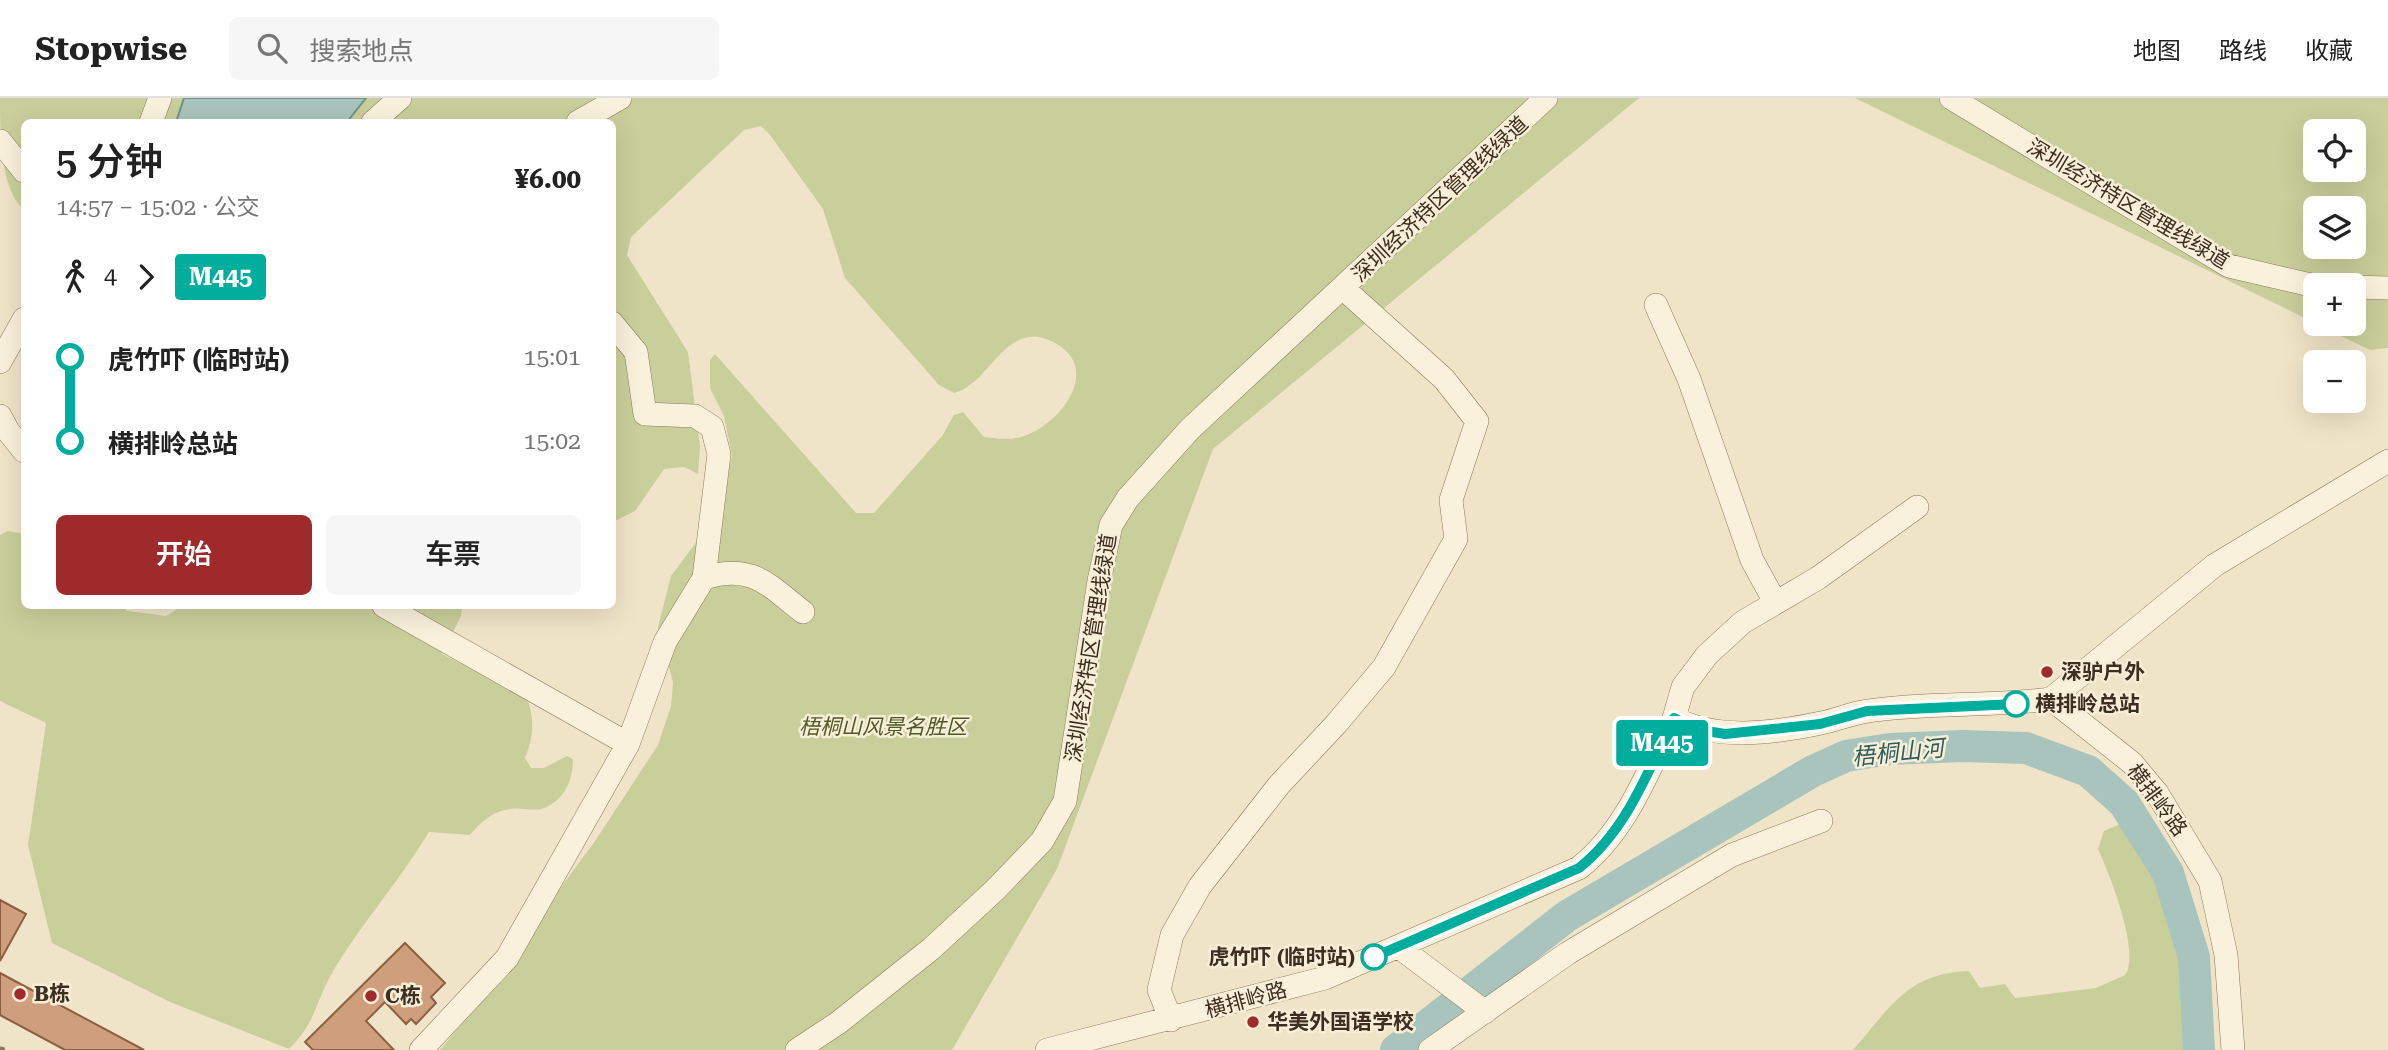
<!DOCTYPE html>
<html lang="zh">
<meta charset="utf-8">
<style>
body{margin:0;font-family:"Roboto Serif","Noto Sans SC",serif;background:#f6f6f6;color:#222;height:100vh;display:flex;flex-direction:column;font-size:26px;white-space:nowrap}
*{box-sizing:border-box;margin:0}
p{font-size:23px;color:#767676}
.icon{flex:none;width:38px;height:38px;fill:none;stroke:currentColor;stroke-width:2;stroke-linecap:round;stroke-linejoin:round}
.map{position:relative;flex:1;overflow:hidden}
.drawer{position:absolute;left:21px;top:21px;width:595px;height:490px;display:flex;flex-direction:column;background:#fff;border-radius:10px;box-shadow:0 7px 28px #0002}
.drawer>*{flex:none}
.badge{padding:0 14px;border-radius:5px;font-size:24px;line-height:46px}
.buttons{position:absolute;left:2303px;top:21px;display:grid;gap:14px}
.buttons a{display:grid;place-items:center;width:63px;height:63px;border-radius:10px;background:#fff;box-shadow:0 7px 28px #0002;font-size:35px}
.map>.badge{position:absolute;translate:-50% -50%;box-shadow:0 0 0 4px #fff}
.legs{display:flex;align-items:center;gap:10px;height:77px;padding:0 35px;font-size:23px}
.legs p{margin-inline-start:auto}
.head{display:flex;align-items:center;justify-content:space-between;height:119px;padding:0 35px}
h1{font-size:38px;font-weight:600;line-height:52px}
.primary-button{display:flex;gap:14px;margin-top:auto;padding:14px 35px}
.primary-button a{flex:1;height:80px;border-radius:10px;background:#9e2a2b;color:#fff;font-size:28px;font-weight:600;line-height:80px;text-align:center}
.primary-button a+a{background:#f6f6f6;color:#222}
ul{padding:0 35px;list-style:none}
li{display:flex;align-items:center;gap:24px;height:84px;font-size:26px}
li i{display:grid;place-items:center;width:10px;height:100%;margin:0 9px;background:currentColor}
li i::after{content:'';width:18px;height:18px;margin:-9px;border:5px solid;border-radius:50%;background:#fff}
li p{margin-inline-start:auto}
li:first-child i{background:linear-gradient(#0000 50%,currentColor 0)}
li:last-child i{background:linear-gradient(currentColor 50%,#0000 0)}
header{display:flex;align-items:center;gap:42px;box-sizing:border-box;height:98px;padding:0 35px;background:#fff;border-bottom:2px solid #e0e0e0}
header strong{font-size:33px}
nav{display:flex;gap:38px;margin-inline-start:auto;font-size:24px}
.search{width:490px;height:63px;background:#f6f6f6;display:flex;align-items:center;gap:18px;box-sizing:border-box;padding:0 24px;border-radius:10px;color:#767676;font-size:26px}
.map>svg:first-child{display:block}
</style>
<header>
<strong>Stopwise</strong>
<div class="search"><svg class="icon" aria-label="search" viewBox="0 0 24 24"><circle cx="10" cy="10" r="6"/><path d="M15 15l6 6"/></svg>搜索地点</div>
<nav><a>地图</a><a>路线</a><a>收藏</a></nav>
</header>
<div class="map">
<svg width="2388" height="952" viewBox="0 0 2388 952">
<rect width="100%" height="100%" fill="#f0e4c8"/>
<path fill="#c9cf9b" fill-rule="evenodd" d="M0,0H184L176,24H24V111C0,93 0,33 0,0Z
M366,0H1639L1213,351L1057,771L952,952H440L524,850L537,822L595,743L658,647L671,608L673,584L658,529L671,478L718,415L732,358L724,318L710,290V262L715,256L856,415H874L942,338L954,317L963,314L984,339C994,340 1007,342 1016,340C1056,333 1105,272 1055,245C1006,218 991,286 954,295L939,287L845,180L823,111L770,37L761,28L744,32L631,139L627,157L688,254L700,348L698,376L684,369L664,371L635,413L613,424L612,24H347Z
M1855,0H2388V250L2370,252L2316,226H2354V187H2315V225ZM2315,33H2354V72H2315ZM2315,110H2354V149H2315Z
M8,433L24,436V508H123L127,513L166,518L182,508H462L461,518L442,556L526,598C535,619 534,639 525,660L531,670H544L567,658L573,661C573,681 565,702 544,710C534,714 521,709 511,711C493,713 481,724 470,737L429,734C399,784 359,828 331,877C314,908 316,924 289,951L170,904L52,845L28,747L46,625L0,603V437Z
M2123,725C2176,743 2192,904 2191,952H1853C1890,910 1907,875 1969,873L1980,890L2005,886L2015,900L2096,890L2125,877C2141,854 2109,775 2098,751L2104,733Z"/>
<path fill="#a9c4bc" stroke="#6f938a" stroke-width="2" d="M184,0H366L347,24H176Z"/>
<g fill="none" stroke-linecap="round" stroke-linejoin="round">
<path stroke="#a9c4bc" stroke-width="32" d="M1396,952L1567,818L1813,673L1846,658L1890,651L1962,648L2026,650L2088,673L2124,705L2168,775L2194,859L2199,952"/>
</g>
<path fill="#cf9f7d" stroke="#8d5f41" stroke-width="2" d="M0,802L26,816L0,863Z
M405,845L445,885L431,899L436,905L416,926L411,921L406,926L385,904L366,923L394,952H313L305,944Z
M0,875L144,952H65L0,917Z"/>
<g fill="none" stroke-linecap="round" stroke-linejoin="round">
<defs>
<path id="minor" d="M1951,0L2229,168L2315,188
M151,24L160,0
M373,24L400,0
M578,24L620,0
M0,43L24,73
M2354,189L2388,190
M1656,207L1689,281L1752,462L1775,504
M0,264L24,221
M0,318L8,333L24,353
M704,480C752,465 767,486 803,514
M384,508L628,646
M2051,601L2215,467L2388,363
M1674,620L1683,589L1707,557L1743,524L1818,480L1917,409
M1399,849L1485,914
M1171,922L1159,892L1172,837L1200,788L1279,687L1337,625L1384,569L1456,441L1451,402L1477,323L1444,281L1344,191
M421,952L507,860L628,646L665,544L704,480L719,356L712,329L695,318L645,316L636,254L612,225
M797,952L838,925L931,851L995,792L1042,743L1065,703L1099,483L1111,427L1128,400L1190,331L1546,0
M1047,952L1325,880L1579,770C1627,732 1648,673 1674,620C1717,643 1774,635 1821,625C1837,622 1852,615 1868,613C1927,604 1990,609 2051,601L2132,665L2157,695L2210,783L2226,857L2233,952
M1430,952L1568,855L1732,757L1821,723"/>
</defs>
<use href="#minor" stroke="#8d765c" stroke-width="24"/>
<path stroke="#8d765c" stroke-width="3.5" stroke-dasharray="5 3.5" stroke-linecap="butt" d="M0,950L7,952"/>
<use href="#minor" stroke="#faf1dc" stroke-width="23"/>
</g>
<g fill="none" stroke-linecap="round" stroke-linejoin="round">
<defs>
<path id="line-1" d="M1374,859L1579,770C1627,732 1648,673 1674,620L1694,631L1725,636L1820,626L1867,613L2016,606"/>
</defs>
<use href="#line-1" stroke="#fff" stroke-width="16"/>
<use href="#line-1" stroke="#01ad9c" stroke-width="10"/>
</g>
<g fill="#9e2a2b" stroke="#f7eed8" stroke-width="2.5">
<circle cx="2047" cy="574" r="7"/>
<circle cx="20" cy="896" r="7"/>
<circle cx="371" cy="898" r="7"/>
<circle cx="1253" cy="924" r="7"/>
</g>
<g fill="#fff" stroke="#01ad9c" stroke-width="3.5">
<circle cx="2016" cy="606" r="12"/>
<circle cx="1374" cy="859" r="12"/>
</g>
<g text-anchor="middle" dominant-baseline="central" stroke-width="5" stroke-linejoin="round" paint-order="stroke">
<g font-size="21" fill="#3d2e20" stroke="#f7eed8">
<text transform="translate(1440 101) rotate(-43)">深圳经济特区管理线绿道</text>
<text transform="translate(2128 106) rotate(31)">深圳经济特区管理线绿道</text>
<text transform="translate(1091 550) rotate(-81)">深圳经济特区管理线绿道</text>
<text transform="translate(2157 702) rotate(53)">横排岭路</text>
<text transform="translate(1246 902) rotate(-15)">横排岭路</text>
</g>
<g font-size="21" font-weight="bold" fill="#3d2e20" stroke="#f7eed8" text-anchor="start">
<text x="2061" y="574">深驴户外</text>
<text x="34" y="896">B栋</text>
<text x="385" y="898">C栋</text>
<text x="1267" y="924">华美外国语学校</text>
</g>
<g font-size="21" font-weight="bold" fill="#3d2e20" stroke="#f7eed8" text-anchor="start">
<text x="2035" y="606">横排岭总站</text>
<text x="1355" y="859" text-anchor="end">虎竹吓 (临时站)</text>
</g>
<g font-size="21" font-style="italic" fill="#4d5a26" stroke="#f7eed8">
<text x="883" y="629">梧桐山风景名胜区</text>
</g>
<g font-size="23" font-style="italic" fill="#2f5d5a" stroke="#f7eed8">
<text transform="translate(1898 655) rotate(-6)">梧桐山河</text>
</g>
</g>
</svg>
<div class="buttons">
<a><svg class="icon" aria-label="locate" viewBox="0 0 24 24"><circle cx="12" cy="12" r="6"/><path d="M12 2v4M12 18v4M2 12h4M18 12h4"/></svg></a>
<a><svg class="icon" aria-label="layers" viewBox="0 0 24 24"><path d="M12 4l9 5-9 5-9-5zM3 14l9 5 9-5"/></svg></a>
<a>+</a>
<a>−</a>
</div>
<b class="badge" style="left:1662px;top:645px;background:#01ad9c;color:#fff">M445</b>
<section class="drawer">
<div class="head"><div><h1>5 分钟</h1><p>14:57 – 15:02 · 公交</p></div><b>¥6.00</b></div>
<div class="legs"><svg class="icon" aria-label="walk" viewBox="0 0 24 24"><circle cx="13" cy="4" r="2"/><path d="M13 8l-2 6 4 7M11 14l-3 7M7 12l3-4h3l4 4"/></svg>4<svg class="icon" aria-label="forward" viewBox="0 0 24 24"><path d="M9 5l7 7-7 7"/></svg><b class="badge" style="background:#01ad9c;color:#fff">M445</b></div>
<ul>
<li><i style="color:#01ad9c"></i><b>虎竹吓 (临时站)</b><p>15:01</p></li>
<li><i style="color:#01ad9c"></i><b>横排岭总站</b><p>15:02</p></li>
</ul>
<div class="primary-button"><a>开始</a><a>车票</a></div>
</section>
</div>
